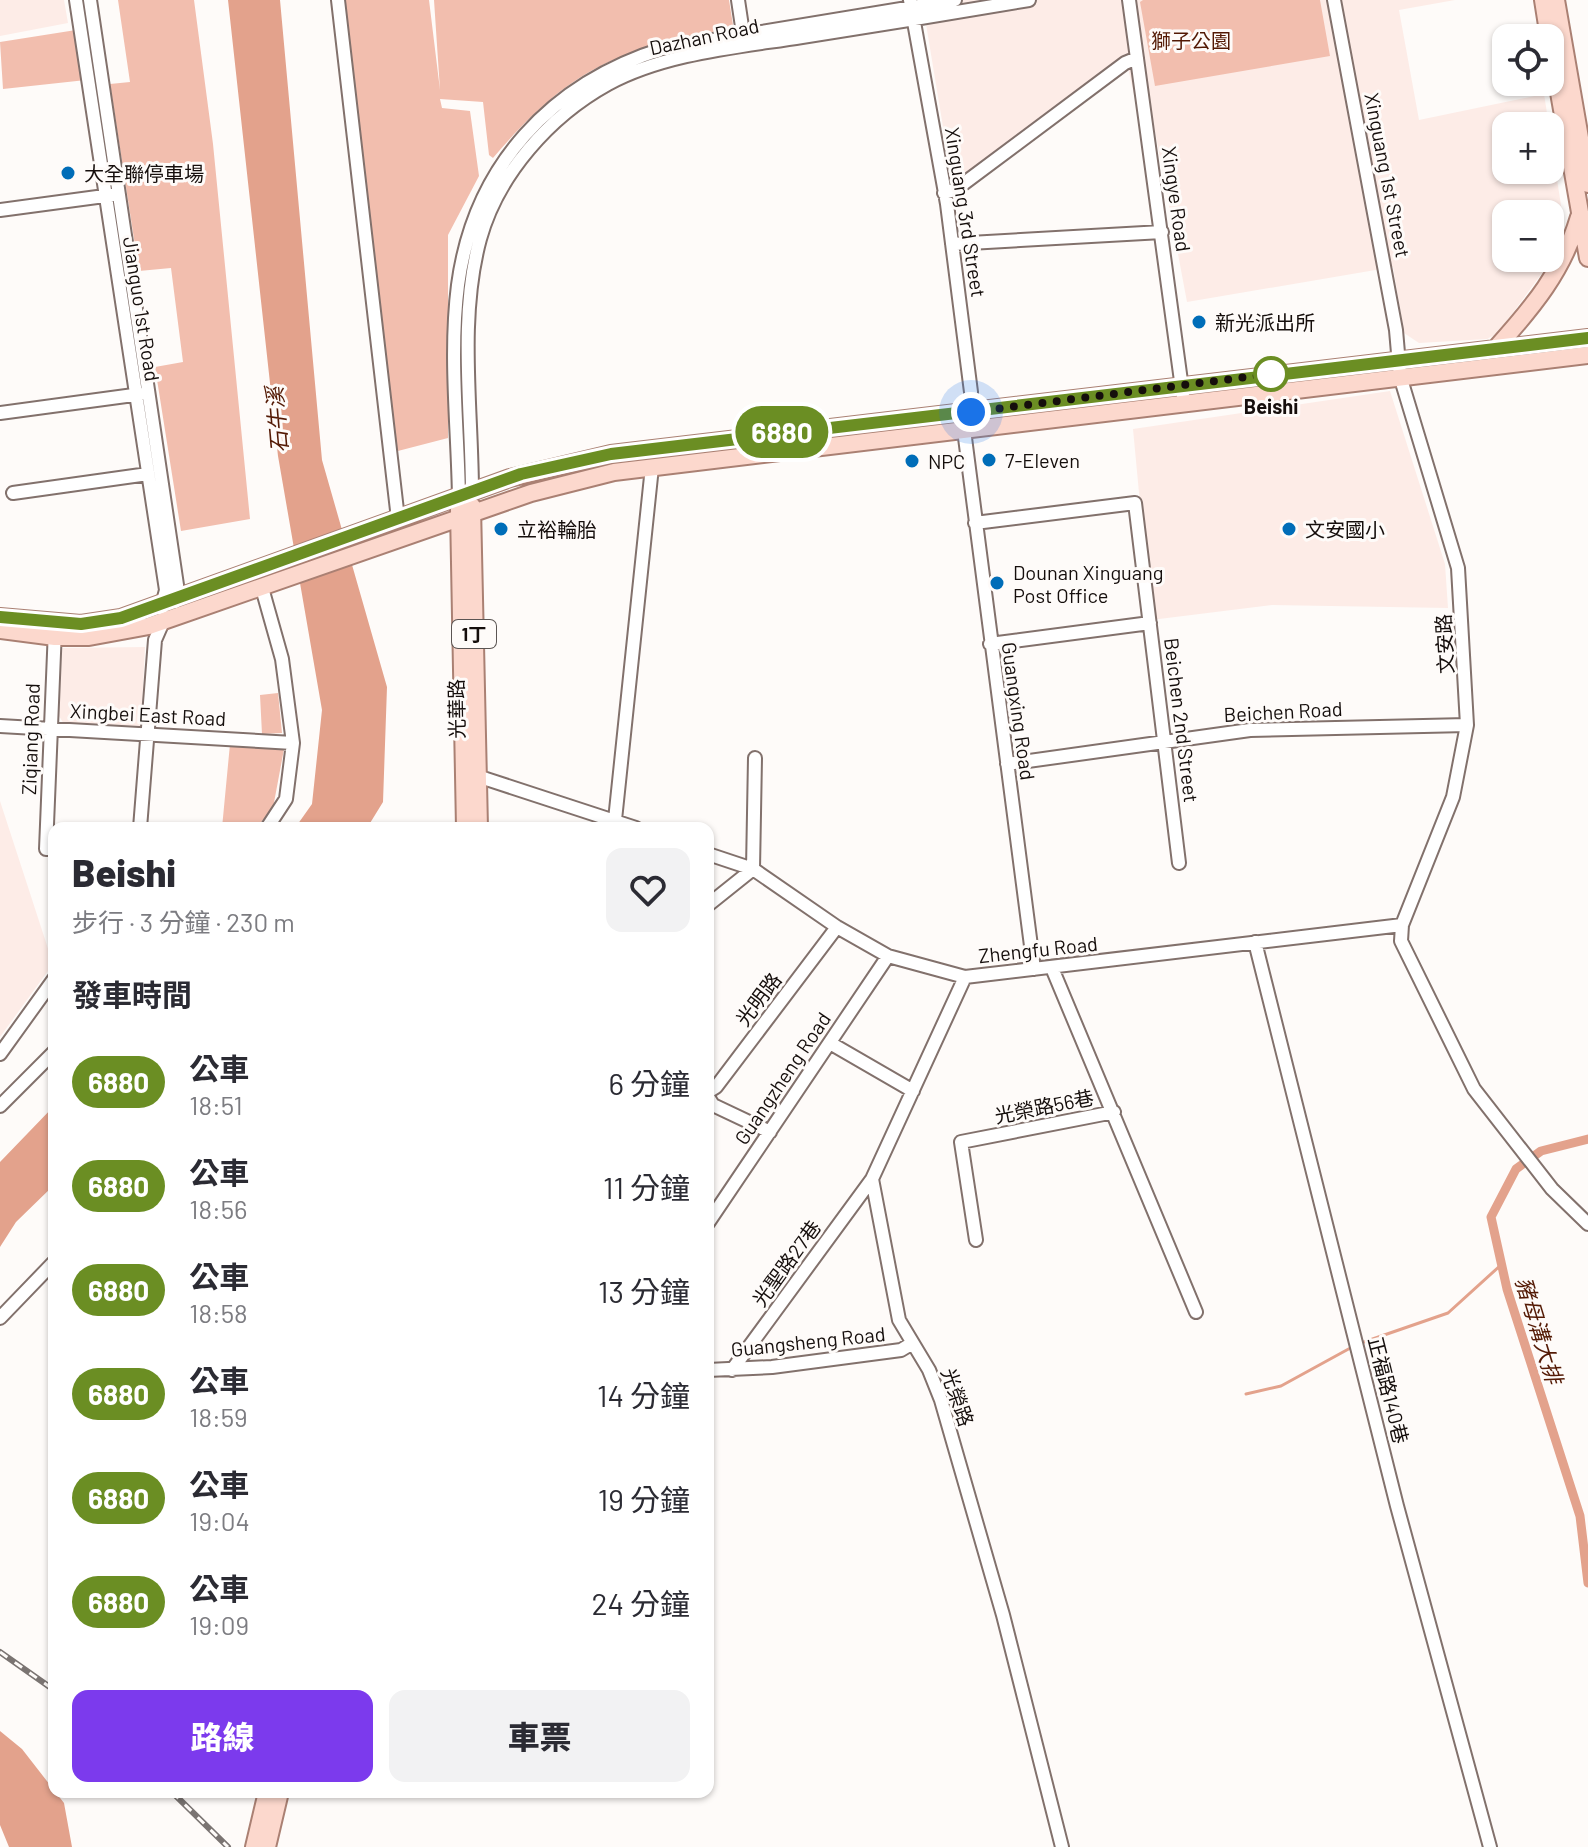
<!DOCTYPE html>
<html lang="zh-TW">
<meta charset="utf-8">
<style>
body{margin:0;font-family:Barlow,"Noto Sans TC",sans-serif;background:#f2f2f3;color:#2b2b33;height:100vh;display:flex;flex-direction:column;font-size:30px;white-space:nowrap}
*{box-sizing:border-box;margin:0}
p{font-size:26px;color:#7c7c81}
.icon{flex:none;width:44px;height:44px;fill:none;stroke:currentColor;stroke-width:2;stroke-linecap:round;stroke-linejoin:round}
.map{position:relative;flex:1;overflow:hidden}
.details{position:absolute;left:48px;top:822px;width:666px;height:976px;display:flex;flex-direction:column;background:#fff;border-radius:16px;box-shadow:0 2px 6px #0004}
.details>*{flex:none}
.badge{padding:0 16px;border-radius:26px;font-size:28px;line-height:52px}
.fabs{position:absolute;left:1492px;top:24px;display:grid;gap:16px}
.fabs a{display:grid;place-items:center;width:72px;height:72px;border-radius:16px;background:#fff;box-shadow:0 2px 6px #0004;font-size:40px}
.you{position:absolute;width:40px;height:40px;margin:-20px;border:6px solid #fff;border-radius:50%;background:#1a73e8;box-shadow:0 0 0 12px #1a73e833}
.map>.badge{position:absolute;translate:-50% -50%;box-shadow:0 0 0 4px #fff}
h2{padding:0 24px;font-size:30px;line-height:72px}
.round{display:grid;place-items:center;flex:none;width:84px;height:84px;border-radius:16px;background:#f2f2f3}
.headline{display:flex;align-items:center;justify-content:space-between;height:136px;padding:0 24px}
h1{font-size:38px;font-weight:800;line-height:60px}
.action{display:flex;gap:16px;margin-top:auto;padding:16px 24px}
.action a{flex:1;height:92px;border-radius:16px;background:#7c3aed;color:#fff;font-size:32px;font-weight:800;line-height:92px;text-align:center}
.action a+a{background:#f2f2f3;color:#2b2b33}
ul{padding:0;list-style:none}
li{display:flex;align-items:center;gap:24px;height:104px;padding:0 24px}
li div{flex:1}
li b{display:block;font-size:30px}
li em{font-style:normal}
li .badge{min-width:88px;font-weight:700;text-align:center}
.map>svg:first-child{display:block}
</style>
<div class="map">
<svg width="1588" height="1847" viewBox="0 0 1588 1847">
<rect width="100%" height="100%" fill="#fefbf9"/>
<path fill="#fdece7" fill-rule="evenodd" d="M0,0H64L68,23L0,36Z
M922,0H1455L1399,10L1419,120L1544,94L1549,126H1506V170H1550V133L1562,212L1559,250L1498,333L1487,339L1419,343L1404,333L1393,267L1187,302L1148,94L1134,95L1125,54L958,182L952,181ZM1506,214H1550V258H1506Z
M1390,391L1445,564L1448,608L1272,605L1151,620L1133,429Z
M145,647L141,727L64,724L59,716L61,648Z
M0,801L53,964L0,1037Z"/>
<path fill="#f2beae" d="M118,0H194L213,144L250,519L181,531L155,367L183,362L171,268L139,271L110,84L130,82Z
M343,0H429L440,90L434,0H729L733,25L727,30C614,49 568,71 493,158L489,155L483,102L440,99L442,108L470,111L479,176L448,235V438L394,452Z
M1143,0H1320L1330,56L1155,86L1140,2Z
M76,30L86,80L3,89L0,42Z
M278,693L282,733L262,734L260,695Z
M230,744L284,749L273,808L256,828H222Z"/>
<path fill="#e3a28c" d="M228,0H280L322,460L387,687L383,802L367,828H295L312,804L322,710L278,456Z
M54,1106V1185L16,1222L0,1247V1162Z
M0,1731L22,1749L64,1803L72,1847H9L0,1825Z"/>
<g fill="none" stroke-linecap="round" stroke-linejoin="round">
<path stroke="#e3a28c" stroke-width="3" d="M1361,1343L1448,1313L1502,1264
M1246,1394L1281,1386L1354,1346"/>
<path stroke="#e3a28c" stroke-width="9" d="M1588,1139L1541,1151L1516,1169L1491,1217L1507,1289L1580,1516L1588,1583"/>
<defs>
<path id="minor" d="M76,0L166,590L161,609
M90,0L177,585L175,602
M338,0L398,519
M738,0L744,40
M910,0L947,204L971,392V412L964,430L1034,969
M1129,0L1184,403
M1334,0L1396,330L1400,376L1458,568L1467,725L1453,797L1402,925L1401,941L1474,1089L1552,1189L1588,1224
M944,193L955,190L1125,63L1137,58
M0,210L112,195
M952,244L1162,232
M0,413L141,394
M13,493L148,474
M472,493C472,410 458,319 480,239C498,174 550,116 608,84C665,53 739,47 802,37C878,25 953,13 1029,0
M459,498C458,429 449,355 458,285C474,166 551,83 665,48L955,0
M975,523L1135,503L1179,863
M262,588L282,659L293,743L286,799L267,828
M990,644L1150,623
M0,726L293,743
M1007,764L1250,730L1467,725
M471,774L636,828
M615,820L652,467
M140,828L155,640L165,617
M54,849H46L55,629
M708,854L753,869L837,927L888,956L965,977L1402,925
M708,905L753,869L755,758
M1255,942L1397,1506L1490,1847
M1052,968L1196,1312
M965,977L872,1179L899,1320L929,1370L941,1400L1003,1615L1062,1847
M830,1043L913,1091
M0,1054L54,979
M708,1092L716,1087L837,927
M708,1097L713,1105L770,1132
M0,1106L54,1052
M708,1223L888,956
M976,1240L961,1142L1114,1112
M0,1318L54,1262
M708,1370L772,1367L901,1350L911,1344
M732,1370L872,1179"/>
<path id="major" d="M1543,0L1549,38
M1556,0L1588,184
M1550,41L1588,258
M1496,348C1533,307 1563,271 1579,217
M472,506L479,828
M459,510L465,828
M0,617L81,624L121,618L510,478L611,454L1588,338
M0,630L55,637H89L149,626L531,493L614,472L1588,355
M254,1847L267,1792
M267,1847L280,1792"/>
</defs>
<use href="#minor" stroke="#82716c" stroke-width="16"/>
<use href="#major" stroke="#aa8073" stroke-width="20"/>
<use href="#minor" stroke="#fff" stroke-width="12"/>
<use href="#major" stroke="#fcd8cd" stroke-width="16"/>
<defs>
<path id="rail" d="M0,1652L54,1690
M172,1792L228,1847"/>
</defs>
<use href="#rail" stroke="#7a7472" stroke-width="6"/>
<use href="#rail" stroke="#fefbf9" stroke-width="3" stroke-dasharray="9" stroke-linecap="butt"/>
</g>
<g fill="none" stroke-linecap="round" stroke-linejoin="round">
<defs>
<path id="line" d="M0,617L81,624L121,618L521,474L611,454L1588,338"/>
</defs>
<use href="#line" stroke="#fff" stroke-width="18"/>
<use href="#line" stroke="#6b8e23" stroke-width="12"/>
<path stroke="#150e0c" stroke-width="8" stroke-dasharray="0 14.4" d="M971,412L1271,374"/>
</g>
<g fill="#006db8" stroke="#fefbf9" stroke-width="3">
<circle cx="68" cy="173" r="8"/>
<circle cx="1199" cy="322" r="8"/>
<circle cx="989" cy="460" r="8"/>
<circle cx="912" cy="461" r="8"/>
<circle cx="501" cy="529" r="8"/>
<circle cx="1289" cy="529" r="8"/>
<circle cx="997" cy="583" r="8"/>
</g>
<circle fill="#fff" stroke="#6b8e23" stroke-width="4" cx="1271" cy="374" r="16"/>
<g text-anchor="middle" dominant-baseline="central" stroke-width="6" stroke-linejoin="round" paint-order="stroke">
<rect fill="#fefbf9" stroke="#5b5553" stroke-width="2" x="452" y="620" width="44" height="28" rx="6"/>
<g font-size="18" font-weight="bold" fill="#150e0c">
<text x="474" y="634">1丁</text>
</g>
<g font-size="20" fill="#150e0c" stroke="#fefbf9">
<text transform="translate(704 36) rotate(-12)">Dazhan Road</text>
<text transform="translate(1388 175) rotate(79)">Xinguang 1st Street</text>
<text transform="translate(1177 199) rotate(82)">Xingye Road</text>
<text transform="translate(966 212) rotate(81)">Xinguang 3rd Street</text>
<text transform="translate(142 309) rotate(81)">Jianguo 1st Road</text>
<text transform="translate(1444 644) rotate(-93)">文安路</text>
<text transform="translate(456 709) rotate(-91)">光華路</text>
<text transform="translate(1019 711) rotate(82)">Guangxing Road</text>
<text transform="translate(1283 711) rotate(-3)">Beichen Road</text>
<text transform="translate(148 714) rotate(3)">Xingbei East Road</text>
<text transform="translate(1182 720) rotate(83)">Beichen 2nd Street</text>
<text transform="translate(30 739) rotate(-88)">Ziqiang Road</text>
<text transform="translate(1038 949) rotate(-6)">Zhengfu Road</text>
<text transform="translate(758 999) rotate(-53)">光明路</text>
<text transform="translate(782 1078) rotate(-56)">Guangzheng Road</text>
<text transform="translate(1044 1106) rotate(-11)">光榮路56巷</text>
<text transform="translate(786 1263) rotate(-54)">光聖路27巷</text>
<text transform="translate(808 1341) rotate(-6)">Guangsheng Road</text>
<text transform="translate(1389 1390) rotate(76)">正福路140巷</text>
<text transform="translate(958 1397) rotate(71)">光榮路</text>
</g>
<g font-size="20" fill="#531904" stroke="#fefbf9">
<text x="1191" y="40">獅子公園</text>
</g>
<g font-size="20" fill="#150e0c" stroke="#fefbf9" text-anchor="start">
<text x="84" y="173">大全聯停車場</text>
<text x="1215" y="322">新光派出所</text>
<text x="1005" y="460">7-Eleven</text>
<text x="928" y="461">NPC</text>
<text x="517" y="529">立裕輪胎</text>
<text x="1305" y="529">文安國小</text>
<text x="1013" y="572">Dounan Xinguang<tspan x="1013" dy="23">Post Office</tspan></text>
</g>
<g font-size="20" font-weight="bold" fill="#150e0c" stroke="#fefbf9">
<text x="1271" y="406">Beishi</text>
</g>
<g font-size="22" font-style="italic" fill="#541a05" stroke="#fefbf9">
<text transform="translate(276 420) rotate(-95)">石牛溪</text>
<text transform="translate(1540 1330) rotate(73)">豬母溝大排</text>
</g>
</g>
</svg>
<div class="fabs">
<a><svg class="icon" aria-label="locate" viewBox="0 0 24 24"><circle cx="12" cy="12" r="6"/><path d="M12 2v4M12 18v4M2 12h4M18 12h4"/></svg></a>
<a>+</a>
<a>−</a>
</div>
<div class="you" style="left:971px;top:412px"></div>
<b class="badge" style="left:782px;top:432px;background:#6b8e23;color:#fff">6880</b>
<section class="details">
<div class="headline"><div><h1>Beishi</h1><p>步行 · 3 分鐘 · 230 m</p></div><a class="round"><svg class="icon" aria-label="heart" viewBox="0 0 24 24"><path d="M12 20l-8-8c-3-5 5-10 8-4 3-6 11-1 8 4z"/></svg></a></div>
<h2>發車時間</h2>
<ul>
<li><span class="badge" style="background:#6b8e23;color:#fff">6880</span><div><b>公車</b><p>18:51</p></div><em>6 分鐘</em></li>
<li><span class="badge" style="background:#6b8e23;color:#fff">6880</span><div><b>公車</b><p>18:56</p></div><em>11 分鐘</em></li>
<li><span class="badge" style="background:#6b8e23;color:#fff">6880</span><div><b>公車</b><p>18:58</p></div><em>13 分鐘</em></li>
<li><span class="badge" style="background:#6b8e23;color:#fff">6880</span><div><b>公車</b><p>18:59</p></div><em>14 分鐘</em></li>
<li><span class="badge" style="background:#6b8e23;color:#fff">6880</span><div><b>公車</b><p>19:04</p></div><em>19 分鐘</em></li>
<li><span class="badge" style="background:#6b8e23;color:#fff">6880</span><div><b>公車</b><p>19:09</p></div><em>24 分鐘</em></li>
</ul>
<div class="action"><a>路線</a><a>車票</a></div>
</section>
</div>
